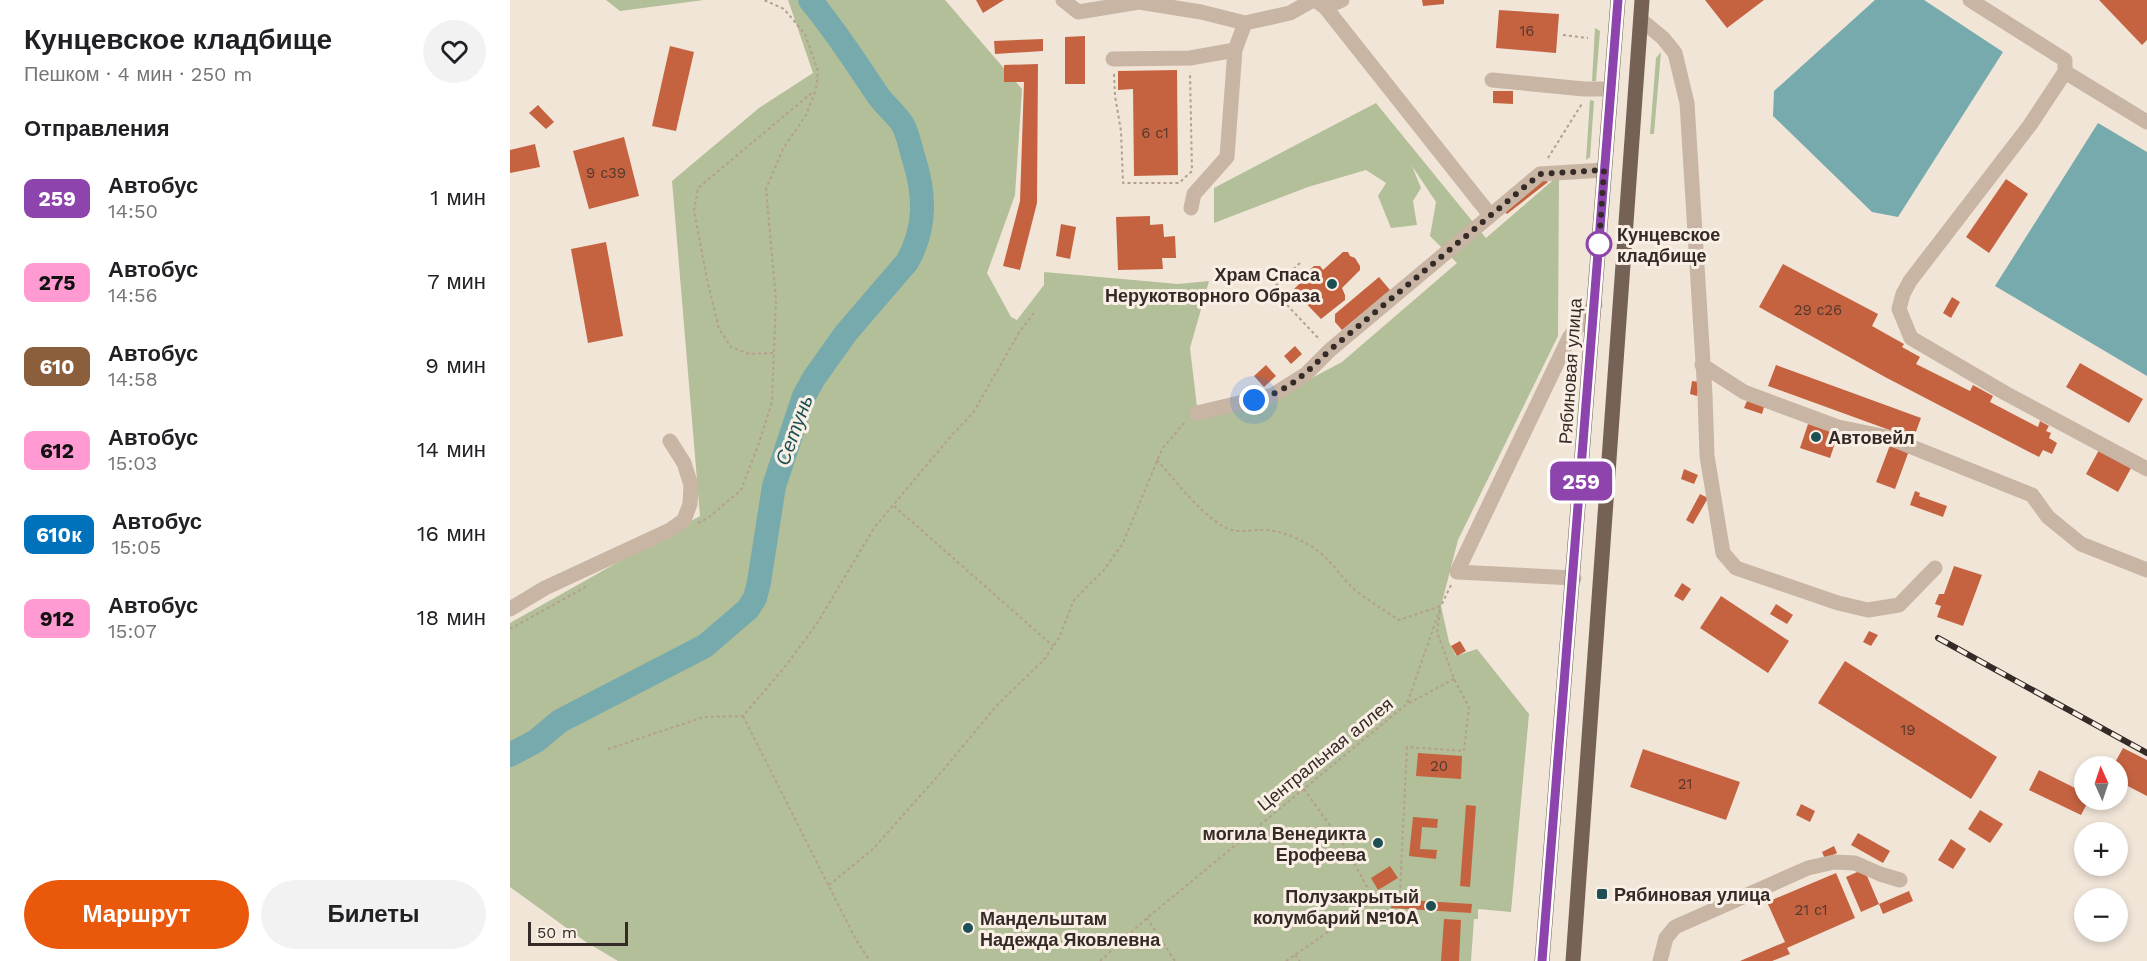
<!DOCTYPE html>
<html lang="ru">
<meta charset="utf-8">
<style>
body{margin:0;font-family:"Work Sans",sans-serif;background:#f2f2f2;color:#202124;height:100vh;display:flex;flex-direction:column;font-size:22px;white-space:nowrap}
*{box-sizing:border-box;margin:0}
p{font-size:20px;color:#757577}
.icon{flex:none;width:33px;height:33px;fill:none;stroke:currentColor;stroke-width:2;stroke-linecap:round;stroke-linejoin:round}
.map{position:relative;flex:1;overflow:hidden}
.side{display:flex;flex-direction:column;background:#fff;width:510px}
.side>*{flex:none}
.badge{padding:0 12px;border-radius:9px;font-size:21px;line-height:39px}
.needle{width:39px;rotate:357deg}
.buttons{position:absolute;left:1564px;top:756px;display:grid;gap:12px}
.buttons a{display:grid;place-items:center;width:54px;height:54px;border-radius:50%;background:#fff;box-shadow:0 3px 9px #0003;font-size:30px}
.scale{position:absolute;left:18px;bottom:15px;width:100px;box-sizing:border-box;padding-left:6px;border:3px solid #342a26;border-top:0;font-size:16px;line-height:21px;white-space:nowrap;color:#342a26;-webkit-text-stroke:4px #f9efe4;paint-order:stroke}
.you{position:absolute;width:30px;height:30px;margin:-15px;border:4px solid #fff;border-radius:50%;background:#1a73e8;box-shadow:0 0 0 9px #1a73e833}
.map>.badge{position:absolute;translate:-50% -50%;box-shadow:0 0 0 3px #fff}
h2{padding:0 24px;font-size:22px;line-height:54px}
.round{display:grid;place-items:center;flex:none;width:63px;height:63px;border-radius:32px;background:#f2f2f2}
.overview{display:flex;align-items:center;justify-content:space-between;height:102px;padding:0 24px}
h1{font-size:28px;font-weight:700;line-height:45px}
.cta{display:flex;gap:12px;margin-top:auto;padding:12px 24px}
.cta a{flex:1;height:69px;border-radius:36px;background:#ea580c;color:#fff;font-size:24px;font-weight:700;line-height:69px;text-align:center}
.cta a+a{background:#f2f2f2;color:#202124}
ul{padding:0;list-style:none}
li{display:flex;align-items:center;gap:18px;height:84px;padding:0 24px}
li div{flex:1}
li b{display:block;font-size:22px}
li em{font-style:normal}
li .badge{min-width:66px;font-weight:700;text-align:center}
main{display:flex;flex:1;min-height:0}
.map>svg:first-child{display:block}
</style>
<main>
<section class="side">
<div class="overview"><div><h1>Кунцевское кладбище</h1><p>Пешком · 4 мин · 250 m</p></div><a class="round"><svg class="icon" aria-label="heart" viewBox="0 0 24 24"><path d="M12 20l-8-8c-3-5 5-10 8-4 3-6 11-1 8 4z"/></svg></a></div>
<h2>Отправления</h2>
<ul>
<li><span class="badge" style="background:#8e44ad;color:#fff">259</span><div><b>Автобус</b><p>14:50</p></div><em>1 мин</em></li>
<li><span class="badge" style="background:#ff9ad2;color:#111">275</span><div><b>Автобус</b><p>14:56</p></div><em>7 мин</em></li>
<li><span class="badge" style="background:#8b5e3c;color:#fff">610</span><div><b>Автобус</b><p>14:58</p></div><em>9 мин</em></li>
<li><span class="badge" style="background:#ff9ad2;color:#111">612</span><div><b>Автобус</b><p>15:03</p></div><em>14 мин</em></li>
<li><span class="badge" style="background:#0072bc;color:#fff">610к</span><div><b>Автобус</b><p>15:05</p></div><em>16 мин</em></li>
<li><span class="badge" style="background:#ff9ad2;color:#111">912</span><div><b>Автобус</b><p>15:07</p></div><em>18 мин</em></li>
</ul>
<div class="cta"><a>Маршрут</a><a>Билеты</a></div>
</section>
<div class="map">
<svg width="1637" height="961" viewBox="0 0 1637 961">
<rect width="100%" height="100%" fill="#f1e5d8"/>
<path fill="#b2bf98" d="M96,0H194L110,11Z
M278,0H435L512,89L505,195L477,273L501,317L507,320L534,285V272L668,284L699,281L680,348L687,407L800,379L832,362L947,263L920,236L926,202L902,166L911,188L903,201L907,225L881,228L868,196L876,183L856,170L798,187L704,223V188L866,103L976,238L1049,175L1048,336L948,540L931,606L939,642L946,656L967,649L1019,714L1001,912L968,909V919H964L961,961H108L76,942L0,887V623L190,516L162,181L249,108L303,73Z
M1085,28L1090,31L1086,81H1082Z
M1151,52L1144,134H1140L1146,58Z
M1080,100L1084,101L1080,157L1076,160Z"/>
<path fill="#77aaad" d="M1365,0H1414L1493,52L1388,217L1362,212L1263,116L1264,91Z
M1588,123L1637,152V376L1485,286Z"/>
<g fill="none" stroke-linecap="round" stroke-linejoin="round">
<path stroke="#77aaad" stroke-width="24" d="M0,755L26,741L50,721L195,646L238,609L245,598L249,582L264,486L294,396L304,378L336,333L397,262C417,227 415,193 403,156C400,146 398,134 393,125C386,113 374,105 367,94C345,61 325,30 300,0"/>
</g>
<path fill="#c56341" d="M466,0H494L473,13Z
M912,0H934V4L913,6Z
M1195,0H1254L1217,28Z
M1589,0H1637V40L1632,45Z
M989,10L1049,14L1046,53L986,48Z
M575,36V84H555V37Z
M533,39V51L485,54L484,41Z
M160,46L184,52L166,131L142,126Z
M528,64L527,203L510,270L493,266L510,201L514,82H494V65Z
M667,70L668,175L624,176L623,89L608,90V71Z
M983,91H1003V104L983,103Z
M28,105L44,122L36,129L19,113Z
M114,137L129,196L79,209L63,151Z
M25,144L30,167L0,173V150Z
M1033,177L1038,182L997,214L992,209Z
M1496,179L1518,194L1479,253L1456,237Z
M640,216V225L653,224L654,237L665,236L666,258H652L653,269L608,270L606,217Z
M551,224L566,227L560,259L546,256Z
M96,242L113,336L78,343L61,249Z
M833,252H838L840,256L845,258L850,266V270L832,288L835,295V300L811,319L783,290L793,280L790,278L804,266H810L813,270Z
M1273,264L1368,314L1362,326L1394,344L1392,347L1410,357L1406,364L1460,391L1463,385L1483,396L1480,402L1528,427L1530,421L1539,426L1536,431L1541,433L1539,438L1547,443L1542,454L1533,450L1529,457L1375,377L1249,307Z
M869,277L880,290L832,330L825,322V314Z
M1442,297L1450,302L1441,318L1433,313Z
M785,346L792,354L781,364L774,356Z
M1570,363L1633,399L1619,423L1556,387Z
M756,365L766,376L754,387L744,376Z
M1266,365L1411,418L1385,489L1366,482L1385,432L1258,386Z
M1182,381L1190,382L1187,396L1180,394Z
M1237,401L1254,407L1252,414L1234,408Z
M1298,424L1328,434L1320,458L1290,448Z
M1589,450L1621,468L1608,492L1576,474Z
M1174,469L1188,475L1184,484L1171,479Z
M1405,491L1410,493L1409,496L1437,506L1433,517L1400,505Z
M1190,494L1198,498L1183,524L1176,520Z
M1444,566L1472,575L1453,626L1427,617L1431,606L1425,604L1429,594H1434Z
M1172,583L1181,589L1173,601L1164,596Z
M1211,596L1279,641L1258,673L1190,628Z
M1266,604L1283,615L1277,624L1260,614Z
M1359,631L1368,635L1361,646L1353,642Z
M950,641L956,651L947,656L941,646Z
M1335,661L1487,757L1461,799L1308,703Z
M1613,748L1637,760V796L1608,781V766H1603Z
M1133,749L1230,782L1216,820L1120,787Z
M908,753L952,756L951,779L906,776Z
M1529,770L1575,793V800H1579L1571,815L1519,790Z
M1291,804L1305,811L1300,822L1286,815Z
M956,805L966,806L960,887L950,886Z
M1470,810L1493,824L1480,843L1458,829Z
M903,817L928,819L927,828L912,827L910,849L927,850L926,859L899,856Z
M1348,833L1380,851L1373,863L1341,845Z
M1441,839L1456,849L1443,869L1428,860Z
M1324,846L1327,853L1315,859L1312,852Z
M880,866L888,878L868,890L861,878Z
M1354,869L1369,904L1351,912L1336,877Z
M1326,873L1345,918L1277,948L1280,954L1262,961H1230L1275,942L1257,902Z
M1399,891L1403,901L1373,914L1369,904Z
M882,899L962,904L961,913L881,908Z
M934,919L951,920L949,961H931Z"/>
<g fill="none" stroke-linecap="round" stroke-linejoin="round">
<path stroke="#b49f8e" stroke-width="2" stroke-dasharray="3 3" stroke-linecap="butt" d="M1053,35L1078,38
M604,74L605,96L611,131L613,183H669L682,171L680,72
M1038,158L1073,102
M790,263L762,289L810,340
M263,353L239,354L221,347L209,329L197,279L184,211L188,188L304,91
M647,460C665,480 695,520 719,529C730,533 741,530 751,530C766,529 786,537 799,545C817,555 824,568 838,583C851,597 873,609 889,620L931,606L941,585
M384,506L543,646
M188,523L198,518L231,490L249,443L262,402L266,300L256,189L273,149L296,115L306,89L308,71L295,34L274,9L254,0
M0,629L79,585
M899,703L944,679
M233,716L346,940L360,961
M98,749L194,717L233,716L274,668L306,625L364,528L441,436L463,413L510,331L524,313
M794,789L836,848L864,900
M319,885L363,849L434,769L488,704L533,661L549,638L564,600L594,570L613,543L652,449L675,422
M637,918L665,961
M785,955L790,961
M590,961L637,918L897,704L931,606
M776,961L864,900L890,891L897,747L954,751L959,707L944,679L927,632L930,612"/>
<path stroke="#c8b5a4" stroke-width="15" d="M553,0L568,12L629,2L691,12L735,23L780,13L803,0
M805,0L815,7L980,215
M1460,0L1555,60V72L1520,125L1400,281L1393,294L1389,309L1401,338L1495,393L1637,469
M815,7L832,0
M1131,20L1153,38L1165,53L1177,103L1195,395L1197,456L1213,553L1226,568L1328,603L1358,610L1389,605L1425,568
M603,59L680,58L725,50
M1555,72L1637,122
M982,80L1074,89H1101
M681,208L684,194L717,157L725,50L735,23
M1192,365L1234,392L1328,427L1377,437L1522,495L1538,517L1571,544L1637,570
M687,413L763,395L796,374L820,350L1030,174L1094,170
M1064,578L947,572L1059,338L1085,305
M0,609L35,588L160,530L174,520L180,504L181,485L174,463L160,441
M1150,961L1156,938L1165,927L1298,868L1324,862L1345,863L1370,874L1390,880"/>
<path stroke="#766157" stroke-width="15" d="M1032,961L1108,0
M1063,961L1132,0"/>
<defs>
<path id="rail" d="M1428,638L1637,753"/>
</defs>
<use href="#rail" stroke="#342a26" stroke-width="6"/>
<use href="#rail" stroke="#f9efe4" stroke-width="4" stroke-dasharray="11" stroke-linecap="butt"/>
</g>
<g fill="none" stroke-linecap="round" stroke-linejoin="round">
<defs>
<path id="line" d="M1032,961L1108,0"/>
</defs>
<use href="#line" stroke="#fff" stroke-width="14"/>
<use href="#line" stroke="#8e44ad" stroke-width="9"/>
<path stroke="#342a26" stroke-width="6" stroke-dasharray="0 10.8" d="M744,400C778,392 795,374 820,350L1030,174L1094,170L1089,246V244"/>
</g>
<circle fill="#fff" stroke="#8e44ad" stroke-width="3" cx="1089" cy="244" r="12"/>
<g fill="#1c5055" stroke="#f9efe4" stroke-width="2">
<circle cx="822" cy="284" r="6"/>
<circle cx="1306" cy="437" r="6"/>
<circle cx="868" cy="843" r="6"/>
<rect x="1086" y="888" width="12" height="12" rx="3"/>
<circle cx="921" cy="906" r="6"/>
<circle cx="458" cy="928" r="6"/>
</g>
<g text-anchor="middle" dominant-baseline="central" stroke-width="6" stroke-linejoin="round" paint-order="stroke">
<g font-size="15" fill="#58382d">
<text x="1017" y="31">16</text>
<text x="645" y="133">6 с1</text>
<text x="96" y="173">9 с39</text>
<text x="1308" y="310">29 с26</text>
<text x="1398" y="730">19</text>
<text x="929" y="766">20</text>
<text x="1175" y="784">21</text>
<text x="1301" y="910">21 с1</text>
</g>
<g font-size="18" font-weight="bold" fill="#342a26" stroke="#f9efe4" text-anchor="start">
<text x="1107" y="234">Кунцевское<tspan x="1107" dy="21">кладбище</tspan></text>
</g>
<g font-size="18" font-weight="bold" fill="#342a26" stroke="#f9efe4" text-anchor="end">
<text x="810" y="274">Храм Спаса<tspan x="810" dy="21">Нерукотворного Образа</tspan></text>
<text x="1318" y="437" text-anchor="start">Автовейл</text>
<text x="856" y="833">могила Венедикта<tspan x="856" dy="21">Ерофеева</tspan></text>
<text x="1104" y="894" text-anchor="start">Рябиновая улица</text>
<text x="909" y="896">Полузакрытый<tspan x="909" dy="21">колумбарий №10А</tspan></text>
<text x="470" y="918" text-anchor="start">Мандельштам<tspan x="470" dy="21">Надежда Яковлевна</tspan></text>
</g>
<g font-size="18" fill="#342a26" stroke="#f9efe4">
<text transform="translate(1060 371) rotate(-86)">Рябиновая улица</text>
<text transform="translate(815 754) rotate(-39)">Центральная аллея</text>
</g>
<g font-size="20" font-style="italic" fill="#1c5055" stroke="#f9efe4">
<text transform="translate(284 430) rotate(-70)">Сетунь</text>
</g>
</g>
</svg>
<div class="buttons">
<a><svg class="needle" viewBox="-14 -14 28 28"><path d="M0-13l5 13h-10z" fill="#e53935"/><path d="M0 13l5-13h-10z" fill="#757577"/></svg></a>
<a>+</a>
<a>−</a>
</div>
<div class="scale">50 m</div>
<div class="you" style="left:744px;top:400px"></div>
<b class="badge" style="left:1071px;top:481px;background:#8e44ad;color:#fff">259</b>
</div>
</main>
